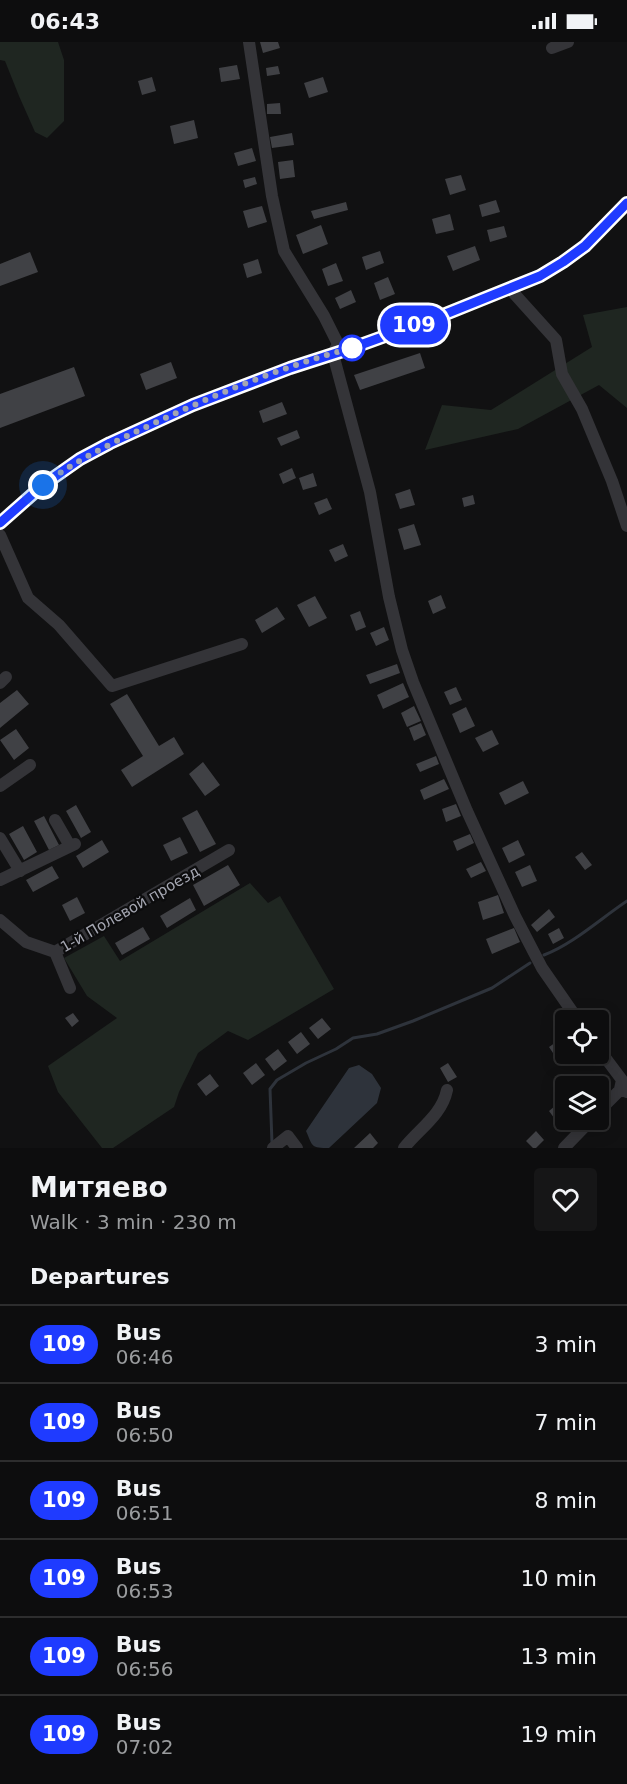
<!DOCTYPE html>
<meta charset="utf-8">
<style>
body{margin:0;font-family:"DejaVu Sans",sans-serif;background:#161617;color:#f1f3f6;height:100vh;display:flex;flex-direction:column;font-size:22px;white-space:nowrap}
*{box-sizing:border-box;margin:0}
p{font-size:20px;color:#9a9c9e}
.icon{flex:none;width:33px;height:33px;fill:none;stroke:currentColor;stroke-width:2;stroke-linecap:round;stroke-linejoin:round}
.map{position:relative;height:1106px;overflow:hidden}
.panel{display:flex;flex-direction:column;background:#0d0d0e;flex:1}
.panel>*{flex:none}
.badge{padding:0 12px;border-radius:20px;font-size:21px;line-height:39px}
.controls{position:absolute;left:555px;top:968px;display:grid;gap:12px}
.controls a{display:grid;place-items:center;width:54px;height:54px;border-radius:6px;background:#0d0d0e;box-shadow:0 3px 15px #0003,0 0 0 2px #2d2d2e;font-size:30px}
.you{position:absolute;width:30px;height:30px;margin:-15px;border:4px solid #fff;border-radius:50%;background:#1a73e8;box-shadow:0 0 0 9px #1a73e833}
.map>.badge{position:absolute;translate:-50% -50%;box-shadow:0 0 0 3px #fff}
h2{padding:0 30px;font-size:22px;line-height:54px}
.round{display:grid;place-items:center;flex:none;width:63px;height:63px;border-radius:6px;background:#161617}
.overview{display:flex;align-items:center;justify-content:space-between;height:102px;padding:0 30px}
h1{font-size:28px;font-weight:800;line-height:45px}
ul{padding:0;list-style:none}
li{display:flex;align-items:center;gap:18px;height:78px;padding:0 30px;border-top:2px solid #2d2d2e}
li div{flex:1}
li b{display:block;font-size:22px}
li em{font-style:normal}
li .badge{min-width:66px;font-weight:700;text-align:center}
.status{display:flex;justify-content:space-between;align-items:center;height:42px;padding:0 30px;background:#0d0d0e;direction:ltr}
.status svg{height:16px;fill:currentColor}
.map>svg:first-child{display:block}
</style>
<div class="status"><b>06:43</b><svg viewBox="0 0 49 12"><path d="M0 12V9h3v3zM5 12V6h3v6zM10 12V3h3v9zM15 12V0h3v12zM26 1h20v11H26zM47 4h2v5h-2z"/></svg></div>
<div class="map">
<svg width="627" height="1106" viewBox="0 0 627 1106">
<rect width="100%" height="100%" fill="#111112"/>
<path fill="#1f2621" d="M0,0H58L64,18V79L47,96L35,90L19,54L5,19L0,18Z
M627,265V366L599,343L518,387L425,408L442,363L491,368L592,305L583,273Z
M250,841L268,861L280,854L334,947L248,998L228,989L198,1011L179,1050L174,1065L113,1106H102L58,1050L48,1024L117,976L87,954L64,916L104,894L120,919Z"/>
<path fill="#2e333b" d="M359,1023L372,1032L381,1046L377,1061L329,1106C311,1106 313,1105 306,1089L349,1026Z"/>
<g fill="none" stroke-linecap="round" stroke-linejoin="round">
<path stroke="#2e333b" stroke-width="3" d="M544,913C573,902 600,877 627,859
M272,1101L270,1047L277,1038L306,1021L336,1007L353,996L377,992L413,979L492,946L530,921"/>
</g>
<path fill="#404145" d="M260,0H278L280,6L263,11Z
M237,23L240,37L221,40L219,26Z
M278,24L280,32L267,34L266,26Z
M152,35L156,49L142,53L138,39Z
M323,35L328,50L309,56L304,41Z
M280,61L281,72H267V62Z
M194,78L198,96L174,102L170,84Z
M292,91L294,103L272,106L270,95Z
M252,106L256,119L238,124L234,111Z
M293,118L295,135L280,137L278,120Z
M461,133L466,148L450,153L445,137Z
M255,135L257,142L245,146L243,138Z
M496,158L500,170L482,175L479,163Z
M346,160L348,168L314,177L311,169Z
M262,164L267,180L248,186L243,169Z
M450,172L454,188L436,192L432,177Z
M321,183L328,202L303,212L296,193Z
M504,184L507,195L490,200L487,188Z
M475,204L480,218L453,229L447,214Z
M380,209L384,221L366,228L362,215Z
M30,210L38,230L0,244V222Z
M258,217L262,231L247,236L243,222Z
M336,221L343,239L328,244L322,227Z
M388,235L395,252L380,258L374,241Z
M351,248L356,260L340,267L335,256Z
M420,311L425,326L360,348L354,333Z
M171,320L177,336L146,348L140,332Z
M74,325L85,354L0,386V352Z
M282,360L287,372L263,381L259,369Z
M297,388L300,396L281,404L277,396Z
M292,426L296,436L283,442L279,432Z
M313,431L317,444L303,448L299,436Z
M410,447L415,463L400,467L395,452Z
M473,453L475,462L464,465L462,456Z
M327,456L332,467L319,473L314,461Z
M414,482L421,503L404,508L398,487Z
M343,502L348,514L335,520L329,508Z
M441,553L446,566L433,572L428,559Z
M315,554L327,576L309,585L297,563Z
M277,565L285,577L262,591L255,578Z
M360,569L366,585L356,589L350,573Z
M384,585L389,598L376,604L370,591Z
M397,622L400,631L370,642L366,633Z
M403,641L409,655L383,667L377,653Z
M456,645L462,658L450,663L444,650Z
M17,648L29,662L0,686V661Z
M127,652L159,704L174,695L184,712L132,745L121,728L143,714L110,662Z
M414,664L421,679L407,685L401,671Z
M466,665L475,684L460,691L452,672Z
M421,681L426,693L414,699L409,686Z
M16,687L29,706L14,718L0,698Z
M492,688L499,702L483,710L475,696Z
M436,714L439,722L420,730L416,722Z
M203,720L220,743L205,754L189,732Z
M444,737L449,747L424,758L420,748Z
M523,739L529,751L505,763L499,751Z
M456,762L461,774L446,780L442,767Z
M76,763L91,790L81,796L66,769Z
M197,768L216,802L200,810L182,776Z
M44,774L59,803L49,808L34,779Z
M23,784L37,810L24,818L9,792Z
M470,792L474,801L457,809L453,799Z
M180,795L188,811L171,819L163,803Z
M102,798L109,810L83,826L76,814Z
M518,798L525,813L509,821L502,806Z
M582,810L592,823L585,828L575,815Z
M481,820L486,829L471,836L466,827Z
M228,823L240,843L204,864L193,843Z
M530,823L537,839L522,845L515,830Z
M52,824L59,836L33,850L26,838Z
M498,853L504,871L483,878L478,860Z
M77,855L85,871L70,879L62,863Z
M190,856L196,868L167,886L160,874Z
M549,867L555,875L537,890L531,883Z
M143,885L150,897L122,913L115,901Z
M514,886L520,900L492,912L486,897Z
M559,886L564,896L553,902L548,892Z
M73,971L79,979L72,985L65,976Z
M322,976L331,987L318,997L309,986Z
M301,990L310,1002L297,1012L288,1000Z
M562,996L566,1001V1006L555,1014L549,1005Z
M278,1007L287,1019L274,1029L265,1017Z
M256,1021L265,1033L252,1043L243,1031Z
M448,1021L457,1035L448,1040L440,1026Z
M210,1032L219,1044L206,1054L197,1042Z
M561,1059L566,1064V1073L557,1080L549,1069Z
M536,1089L544,1098L536,1106H533L526,1099Z
M370,1091L378,1101L373,1106H354Z"/>
<g fill="none" stroke-linecap="round" stroke-linejoin="round">
<path stroke="#343438" stroke-width="12" d="M249,0L272,154L284,209L324,274L338,302L333,312L370,450L389,555L402,608L413,640L467,769L515,874L542,926L578,978
M552,6L568,0
M510,247L556,298L562,332L582,367L612,439L627,484
M0,481L43,443L80,417L110,401L193,363L290,326L352,306L443,273L540,234L563,220L585,204L627,161
M0,493L28,556L59,583L112,644L242,602
M0,641L6,635
M0,744L30,723
M55,778L70,804
M0,796L20,829
M0,838L75,802
M0,878L26,900L55,910L229,808
M55,910L70,946
M598,1006L622,1038L620,1047L627,1050
M598,1070L625,1043
M273,1106L288,1094L297,1106
M404,1106C419,1087 442,1073 447,1048
M564,1106L592,1077"/>
</g>
<g fill="none" stroke-linecap="round" stroke-linejoin="round">
<defs>
<path id="line" d="M0,481L43,443L80,417L110,401L193,363L290,326L352,306L443,273L540,234L563,220L585,204L627,161"/>
</defs>
<use href="#line" stroke="#fff" stroke-width="14"/>
<use href="#line" stroke="#1f3bff" stroke-width="9"/>
<path stroke="#a4a6b1" stroke-width="6" stroke-dasharray="0 10.8" d="M43,443C79,416 118,398 159,379C221,350 287,323 352,306"/>
</g>
<circle fill="#fff" stroke="#1f3bff" stroke-width="3" cx="352" cy="306" r="12"/>
<g text-anchor="middle" dominant-baseline="central" stroke-width="4.5" stroke-linejoin="round" paint-order="stroke">
<g font-size="15" fill="#a4a6b1" stroke="#0c0c0d">
<text transform="translate(130 867) rotate(-30)">1-й Полевой проезд</text>
</g>
</g>
</svg>
<div class="controls">
<a><svg class="icon" aria-label="locate" viewBox="0 0 24 24"><circle cx="12" cy="12" r="6"/><path d="M12 2v4M12 18v4M2 12h4M18 12h4"/></svg></a>
<a><svg class="icon" aria-label="layers" viewBox="0 0 24 24"><path d="M12 4l9 5-9 5-9-5zM3 14l9 5 9-5"/></svg></a>
</div>
<div class="you" style="left:43px;top:443px"></div>
<b class="badge" style="left:414px;top:283px;background:#1f3bff;color:#fff">109</b>
</div>
<section class="panel">
<div class="overview"><div><h1>Митяево</h1><p>Walk · 3 min · 230 m</p></div><a class="round"><svg class="icon" aria-label="heart" viewBox="0 0 24 24"><path d="M12 20l-8-8c-3-5 5-10 8-4 3-6 11-1 8 4z"/></svg></a></div>
<h2>Departures</h2>
<ul>
<li><span class="badge" style="background:#1f3bff;color:#fff">109</span><div><b>Bus</b><p>06:46</p></div><em>3 min</em></li>
<li><span class="badge" style="background:#1f3bff;color:#fff">109</span><div><b>Bus</b><p>06:50</p></div><em>7 min</em></li>
<li><span class="badge" style="background:#1f3bff;color:#fff">109</span><div><b>Bus</b><p>06:51</p></div><em>8 min</em></li>
<li><span class="badge" style="background:#1f3bff;color:#fff">109</span><div><b>Bus</b><p>06:53</p></div><em>10 min</em></li>
<li><span class="badge" style="background:#1f3bff;color:#fff">109</span><div><b>Bus</b><p>06:56</p></div><em>13 min</em></li>
<li><span class="badge" style="background:#1f3bff;color:#fff">109</span><div><b>Bus</b><p>07:02</p></div><em>19 min</em></li>
</ul>
</section>
